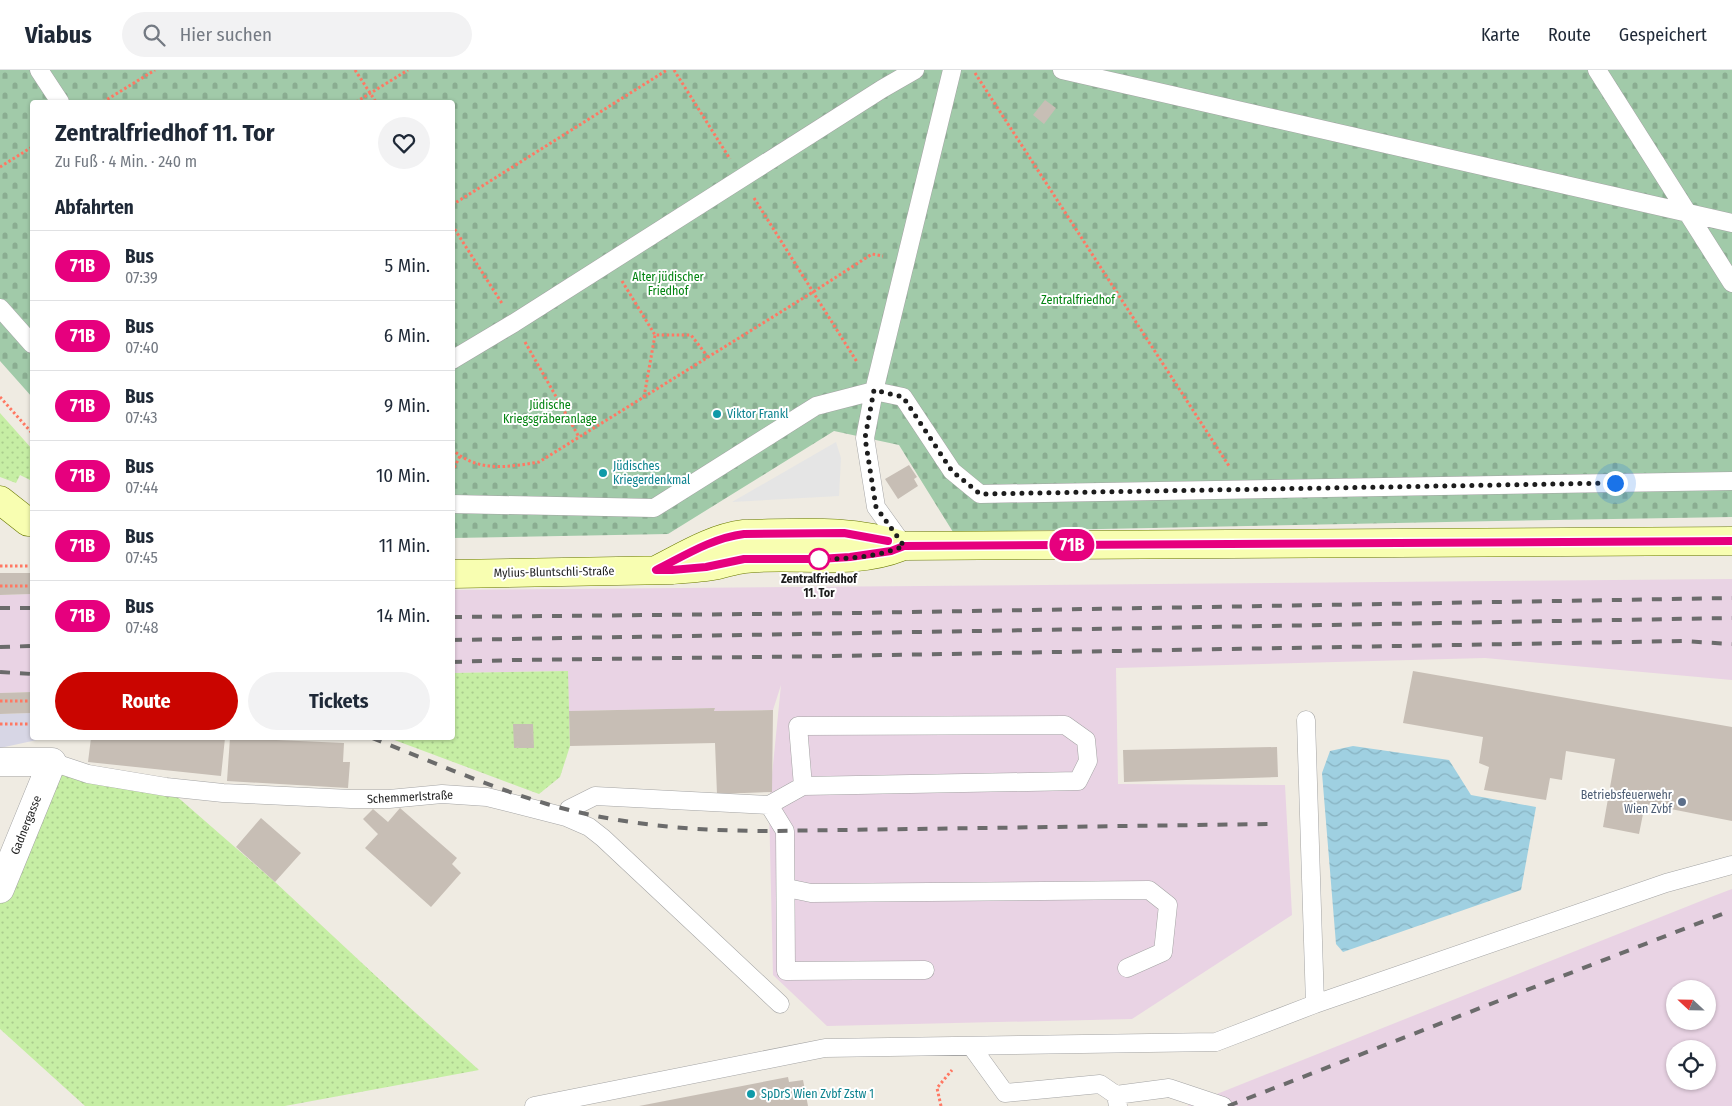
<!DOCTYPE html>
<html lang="de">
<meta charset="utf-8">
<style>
body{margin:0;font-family:"Fira Sans Condensed",sans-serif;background:#f2f2f3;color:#1f2937;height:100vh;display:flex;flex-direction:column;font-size:19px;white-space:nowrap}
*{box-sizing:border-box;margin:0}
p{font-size:16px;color:#747a83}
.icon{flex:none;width:28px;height:28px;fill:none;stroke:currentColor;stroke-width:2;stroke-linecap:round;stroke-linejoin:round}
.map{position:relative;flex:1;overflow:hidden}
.sheet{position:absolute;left:30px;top:30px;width:425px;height:640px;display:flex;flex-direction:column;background:#fff;border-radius:5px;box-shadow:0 1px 4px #0004}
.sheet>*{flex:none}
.badge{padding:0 10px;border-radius:16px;font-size:18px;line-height:32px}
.needle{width:32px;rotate:292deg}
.buttons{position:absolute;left:1666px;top:910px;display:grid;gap:10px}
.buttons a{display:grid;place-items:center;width:50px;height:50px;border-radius:50%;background:#fff;box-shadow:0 1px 4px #0004;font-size:25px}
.you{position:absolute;width:25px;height:25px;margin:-12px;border:4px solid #fff;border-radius:50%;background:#1a73e8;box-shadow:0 0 0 8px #1a73e833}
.map>.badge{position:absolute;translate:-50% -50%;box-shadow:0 0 0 2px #fff}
h2{padding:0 25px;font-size:19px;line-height:45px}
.round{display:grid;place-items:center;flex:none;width:52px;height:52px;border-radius:26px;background:#f2f2f3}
.overview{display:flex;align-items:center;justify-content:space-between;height:85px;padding:0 25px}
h1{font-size:24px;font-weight:700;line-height:38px}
.primary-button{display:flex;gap:10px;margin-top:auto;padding:10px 25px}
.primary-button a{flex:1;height:58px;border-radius:30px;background:#ca0500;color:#fff;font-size:20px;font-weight:700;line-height:58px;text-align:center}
.primary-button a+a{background:#f2f2f3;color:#1f2937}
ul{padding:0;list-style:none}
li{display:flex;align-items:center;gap:15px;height:70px;padding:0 25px;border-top:1px solid #e0e1e3}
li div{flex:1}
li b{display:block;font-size:19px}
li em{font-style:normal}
li .badge{min-width:55px;font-weight:700;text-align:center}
header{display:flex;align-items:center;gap:30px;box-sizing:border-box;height:70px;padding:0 25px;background:#fff;border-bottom:1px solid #e0e1e3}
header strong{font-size:24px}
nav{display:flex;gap:28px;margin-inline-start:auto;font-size:18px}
.search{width:350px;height:45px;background:#f2f2f3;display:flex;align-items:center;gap:12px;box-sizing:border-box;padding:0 18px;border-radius:28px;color:#747a83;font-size:19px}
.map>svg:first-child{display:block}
</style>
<header>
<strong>Viabus</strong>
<div class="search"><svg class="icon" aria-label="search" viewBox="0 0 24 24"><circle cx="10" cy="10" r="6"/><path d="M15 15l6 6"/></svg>Hier suchen</div>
<nav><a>Karte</a><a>Route</a><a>Gespeichert</a></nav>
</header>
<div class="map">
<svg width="1732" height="1036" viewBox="0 0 1732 1036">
<defs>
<pattern id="grass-dots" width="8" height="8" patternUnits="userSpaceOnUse" patternTransform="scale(1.25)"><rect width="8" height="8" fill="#c6eea4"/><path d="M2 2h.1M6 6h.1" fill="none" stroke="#aacc8d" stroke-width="1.8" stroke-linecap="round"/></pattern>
<pattern id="cemetery-stones" width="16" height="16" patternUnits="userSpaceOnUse" patternTransform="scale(1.25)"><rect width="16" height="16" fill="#a1caa9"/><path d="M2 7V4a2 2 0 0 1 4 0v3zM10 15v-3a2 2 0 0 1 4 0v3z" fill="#8aad91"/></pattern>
<pattern id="water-waves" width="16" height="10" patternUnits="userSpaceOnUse" patternTransform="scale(1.25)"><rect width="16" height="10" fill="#9fd0e1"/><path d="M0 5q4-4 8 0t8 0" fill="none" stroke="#88b2c1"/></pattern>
</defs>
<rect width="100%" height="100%" fill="#efebe2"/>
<path fill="#e9d3e4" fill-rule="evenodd" d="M1732,509V610L1485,588L1116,598L1118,714L1285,715L1292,845L1132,949L827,956L773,905L769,735L781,615L773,640L714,641L715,638L569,641L567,601L453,603L452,520Z
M32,524V622L0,623V525Z
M1732,819V1036H1187L1711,827ZM1675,919H1708V951H1675ZM1675,979H1708V1011H1675Z"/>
<path fill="url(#grass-dots)" d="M0,343L32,379V411L20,405L16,413L0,407Z
M568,601L570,676L560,707L539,724L389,668H452L453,603Z
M52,692L166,717L275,812L407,935L479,1000L285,1036H85L0,959V819Z"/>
<path fill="url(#cemetery-stones)" d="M0,0H1732V447L1497,451L953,462L899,375L834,361L668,464L453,468L452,32H32V327L0,291Z"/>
<path fill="#e5e5e5" d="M836,372L841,388L839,426L732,432Z"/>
<path fill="#d7d6e5" d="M32,643V668H46L0,678V644Z"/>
<path fill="url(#water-waves)" d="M1353,676L1449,690L1471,725L1536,737L1521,820L1343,882L1336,874L1322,703L1330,681Z"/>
<path fill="#c7beb5" d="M1045,30L1056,38L1044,54L1033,45Z
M909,395L917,407L914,409L918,416L898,429L885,409Z
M0,503H32V524L0,525Z
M1413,601L1732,657V751L1645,734L1639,764L1603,757L1615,689L1566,681L1562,710L1550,708L1546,730L1484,720L1489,697L1479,693L1483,667L1403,653Z
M32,622V643L0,644V623Z
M715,638L714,641L773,640L772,722L717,724L715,673L570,676L569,641Z
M513,654H533L534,678H514Z
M91,668H225L221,706L88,692Z
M230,668L344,673L343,692H350L348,718L227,711Z
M1277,677L1278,707L1124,712L1123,680Z
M400,738L457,788L452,794L461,803L431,837L365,778L378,764L363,749L373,739L388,752Z
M261,748L301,783L275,812L236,777Z
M788,1007L789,1012L803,1010L808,1036H639Z"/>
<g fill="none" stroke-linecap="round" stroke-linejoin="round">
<defs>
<path id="lane" d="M39,0L60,32
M1062,0L1732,153
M1597,0L1732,213
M0,238L32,274
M452,290L514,253L882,19L915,0
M452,434L654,438L816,336L874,321L903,327L952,401L980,424L1732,411
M904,476L876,437L865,368L874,321L952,0
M52,692L88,704L166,717L223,723L351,729H389L442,724L487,727L566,747L589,757L603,768L780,934
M769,735L785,761L786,901L925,900
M566,747L569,739L595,726L769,735L803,716L798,656L1065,655L1086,670L1088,691L1078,711L803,716
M787,818L811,823L1149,820L1168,835L1163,882L1127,898
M1315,934L1666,813L1732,795
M971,976L1005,1023L1100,1014L1116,1025L1118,1036
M1116,1025L1169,1018L1223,1036
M534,1036L825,978L1216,972L1315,934L1306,650"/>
<path id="street" d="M0,692H52L0,819"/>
<path id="secondary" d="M0,430L28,452
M656,500C684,486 712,468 744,464C799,463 851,458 904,476L1732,471
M452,504L672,500C687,499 703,498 718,495C727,493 735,490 744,489C796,483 851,497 901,477"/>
</defs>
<use href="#lane" stroke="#a4a4a4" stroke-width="19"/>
<use href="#street" stroke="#a4a4a4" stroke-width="29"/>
<use href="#secondary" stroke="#687800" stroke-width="29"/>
<path stroke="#ff7863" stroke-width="3" stroke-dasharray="2.5 2.5" stroke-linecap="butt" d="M355,0L376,32
M674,0L730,89
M975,3L1229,396
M103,32L155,0
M356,32L408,0
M0,97L32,77
M754,128L857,292
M452,135L667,0
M452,155L503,235
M622,211L655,265H691L708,287
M525,272L579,367
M0,327L32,363
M644,327L655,265
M452,379C477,403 509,397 539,392L813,222L872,184L883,186
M452,402L460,386
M0,496H32
M0,516H32
M0,631H32
M0,654H32
M941,1036L937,1018L952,1000"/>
<use href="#lane" stroke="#fff" stroke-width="18"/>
<use href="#street" stroke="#fff" stroke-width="28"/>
<use href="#secondary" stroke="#f8feb1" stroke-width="28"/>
<path stroke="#6b6b6b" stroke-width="4" stroke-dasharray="10 10" stroke-linecap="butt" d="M0,538H32
M452,547L855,543L1732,528
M452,570L1732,548
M0,577L32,576
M452,592L515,590L832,586L1682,571L1732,574
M0,602L32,604
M372,668C430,691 487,716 547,734C619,755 694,761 769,761L1268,754
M1228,1036L1730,841"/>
</g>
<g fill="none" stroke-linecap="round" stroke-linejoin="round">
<defs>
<path id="line" d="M888,471L844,463L744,464C712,468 684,486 656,500H672L706,497L744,489H819L850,487L891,481L904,476L1732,471"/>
</defs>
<use href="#line" stroke="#fff" stroke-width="11"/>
<use href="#line" stroke="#e6007e" stroke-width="8"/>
<path stroke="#1d1d1d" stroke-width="5" stroke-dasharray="0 9" d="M819,489C847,489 878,487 904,476L876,437L865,368L874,320L903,327L952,401L980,424L1615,413"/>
</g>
<g fill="#0f9aa8" stroke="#fff" stroke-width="2">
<circle cx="717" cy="344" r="5"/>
<circle cx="603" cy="403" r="5"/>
<circle cx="751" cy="1024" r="5"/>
</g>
<circle fill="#fff" stroke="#e6007e" stroke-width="2.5" cx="819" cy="489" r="10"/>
<circle fill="#5c6f8a" stroke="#fff" stroke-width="2" cx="1682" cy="732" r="5"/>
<g text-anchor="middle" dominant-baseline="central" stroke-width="4" stroke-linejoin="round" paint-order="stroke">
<g font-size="12" fill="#038411" stroke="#fff">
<text x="668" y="207">Alter jüdischer<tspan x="668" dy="14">Friedhof</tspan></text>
<text x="1078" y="230">Zentralfriedhof</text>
<text x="550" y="335">Jüdische<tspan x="550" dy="14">Kriegsgräberanlage</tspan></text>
</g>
<g font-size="12" fill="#0d838f" stroke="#fff" text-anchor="start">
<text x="727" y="344">Viktor Frankl</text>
<text x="613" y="396">Jüdisches<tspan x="613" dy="14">Kriegerdenkmal</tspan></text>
<text x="761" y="1024">SpDrS Wien Zvbf Zstw 1</text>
</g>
<g font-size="12" fill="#1d1d1d" stroke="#fff">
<text transform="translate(554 502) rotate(-1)">Mylius-Bluntschli-Straße</text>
<text transform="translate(410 727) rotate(-3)">Schemmerlstraße</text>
<text transform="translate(26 755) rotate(-68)">Gadnergasse</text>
</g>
<g font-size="12" font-weight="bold" fill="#1d1d1d" stroke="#fff">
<text x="819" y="509">Zentralfriedhof<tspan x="819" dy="14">11. Tor</tspan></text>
</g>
<g font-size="12" fill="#4e5e75" stroke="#fff" text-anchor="end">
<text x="1672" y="725">Betriebsfeuerwehr<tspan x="1672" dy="14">Wien Zvbf</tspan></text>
</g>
</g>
</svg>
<div class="buttons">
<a><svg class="needle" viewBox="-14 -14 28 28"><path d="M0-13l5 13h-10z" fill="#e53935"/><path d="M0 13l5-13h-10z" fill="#747a83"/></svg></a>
<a><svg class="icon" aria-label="locate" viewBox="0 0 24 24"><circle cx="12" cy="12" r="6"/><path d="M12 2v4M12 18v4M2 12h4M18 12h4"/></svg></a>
</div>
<div class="you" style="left:1615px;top:413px"></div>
<b class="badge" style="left:1072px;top:475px;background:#e6007e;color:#fff">71B</b>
<section class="sheet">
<div class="overview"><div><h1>Zentralfriedhof 11. Tor</h1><p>Zu Fuß · 4 Min. · 240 m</p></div><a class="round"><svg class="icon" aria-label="heart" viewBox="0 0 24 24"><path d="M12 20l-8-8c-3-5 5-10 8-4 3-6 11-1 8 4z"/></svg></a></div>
<h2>Abfahrten</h2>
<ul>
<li><span class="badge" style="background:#e6007e;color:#fff">71B</span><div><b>Bus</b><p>07:39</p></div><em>5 Min.</em></li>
<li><span class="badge" style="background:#e6007e;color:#fff">71B</span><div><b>Bus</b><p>07:40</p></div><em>6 Min.</em></li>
<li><span class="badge" style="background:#e6007e;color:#fff">71B</span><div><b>Bus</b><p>07:43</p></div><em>9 Min.</em></li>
<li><span class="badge" style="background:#e6007e;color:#fff">71B</span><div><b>Bus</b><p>07:44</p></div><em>10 Min.</em></li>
<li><span class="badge" style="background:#e6007e;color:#fff">71B</span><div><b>Bus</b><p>07:45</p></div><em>11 Min.</em></li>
<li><span class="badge" style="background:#e6007e;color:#fff">71B</span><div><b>Bus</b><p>07:48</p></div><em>14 Min.</em></li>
</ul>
<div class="primary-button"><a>Route</a><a>Tickets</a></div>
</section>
</div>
